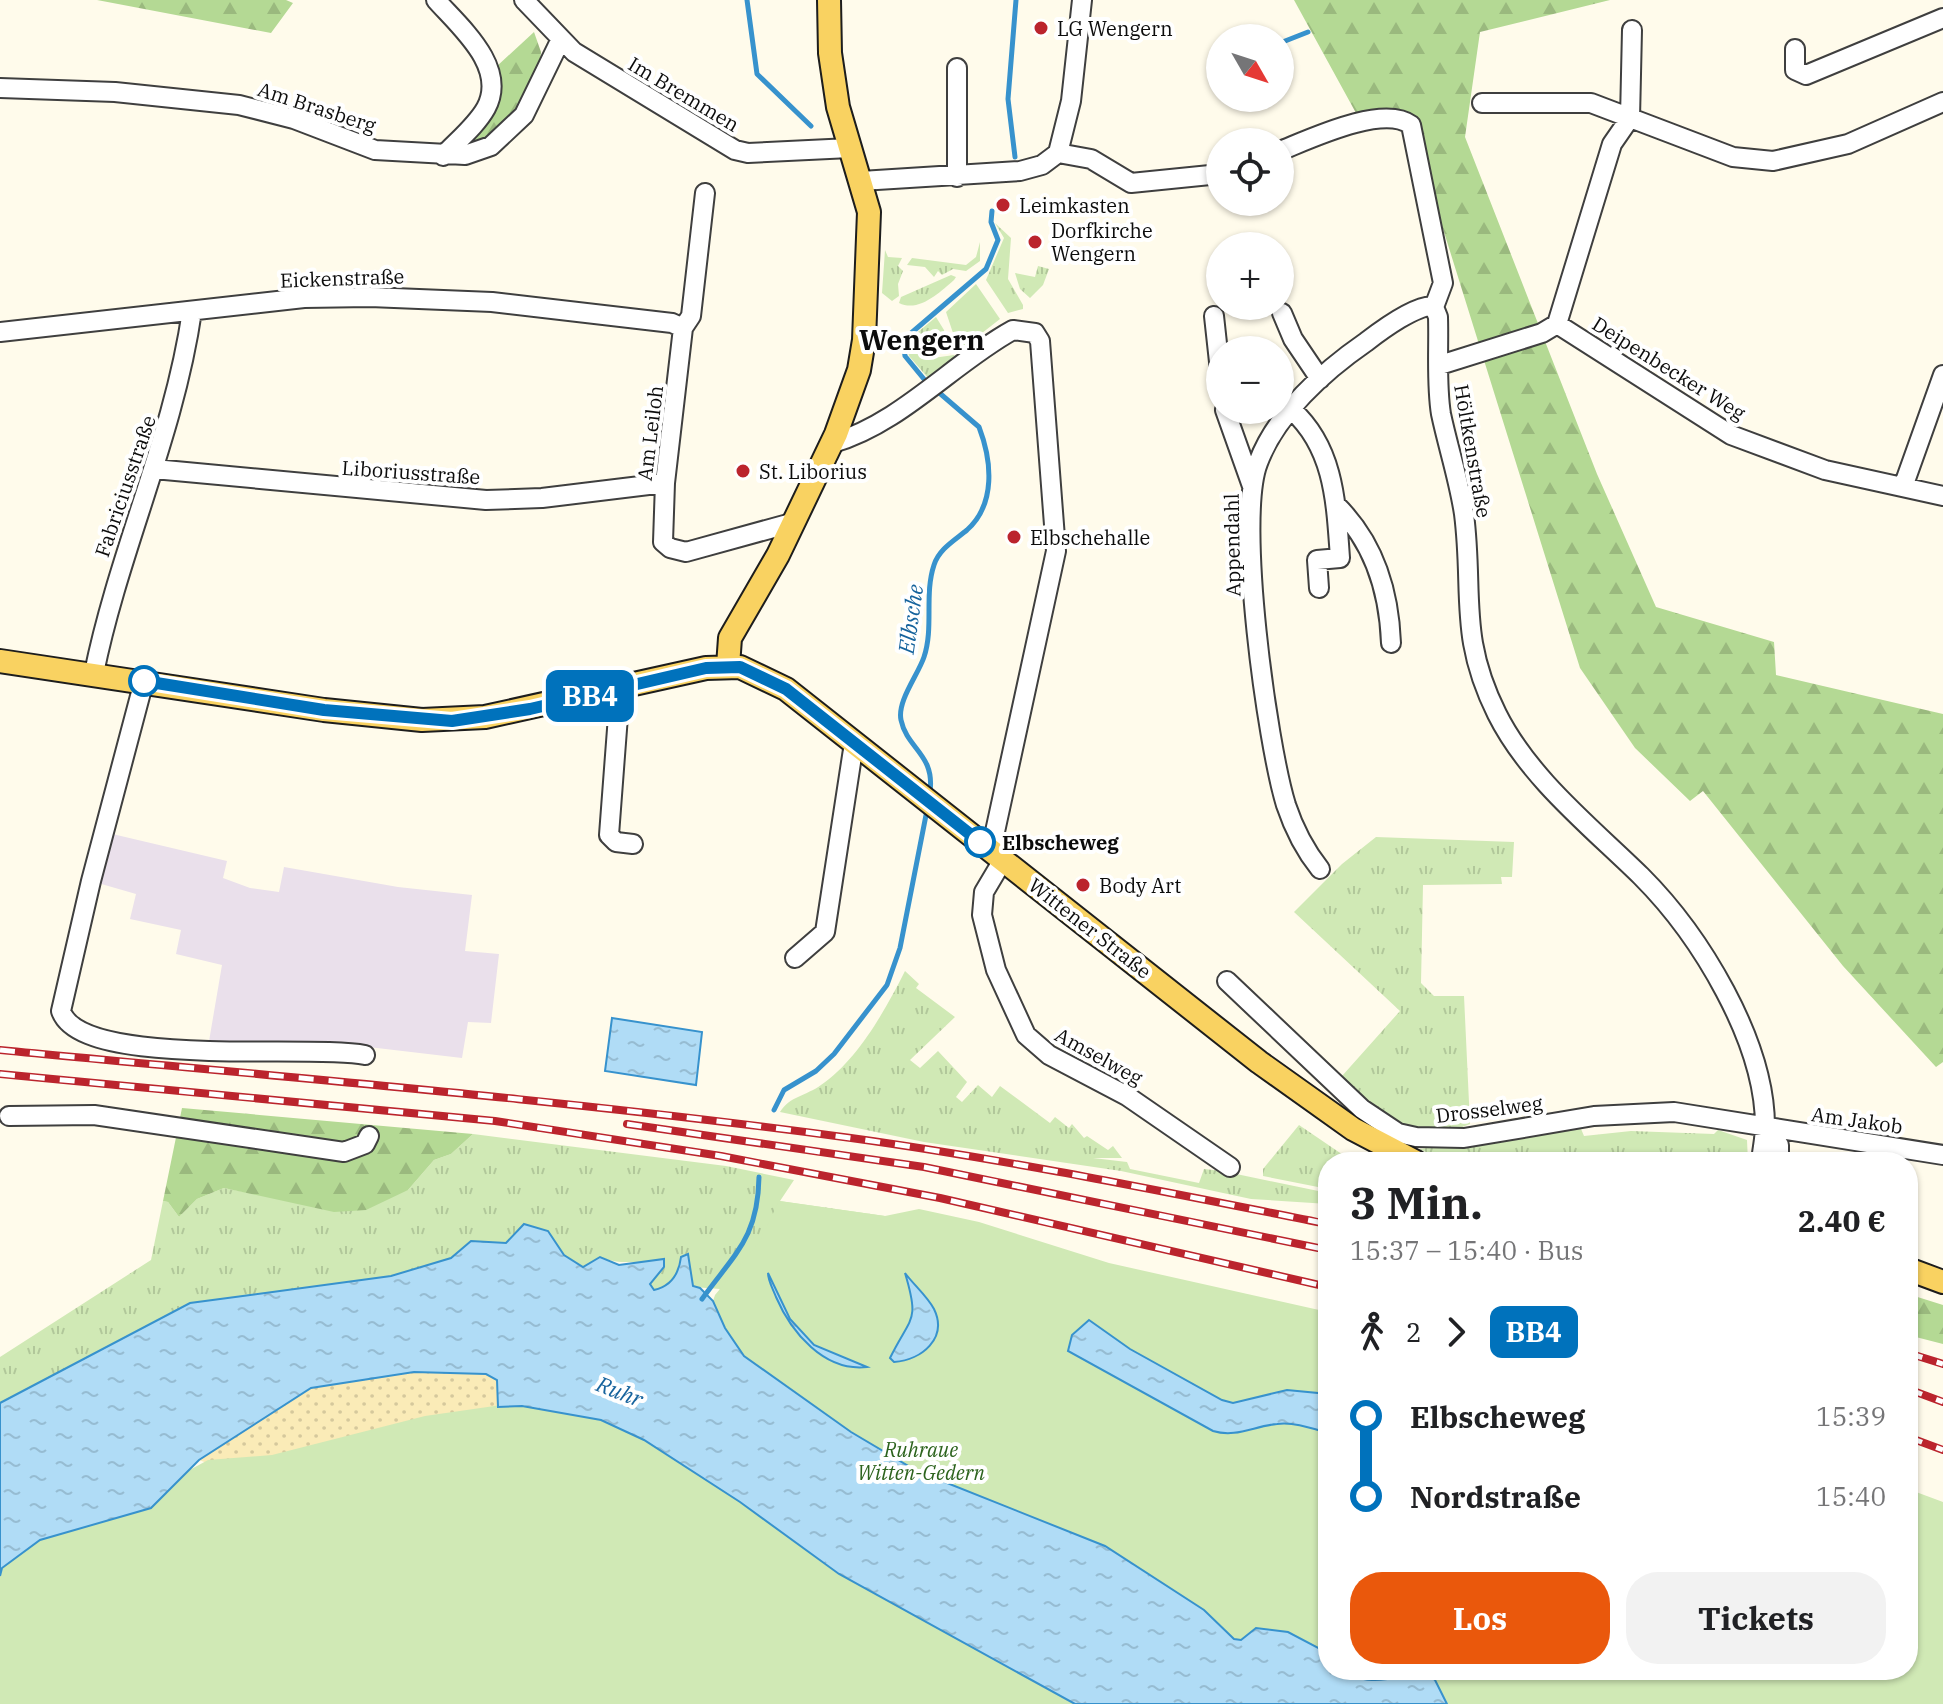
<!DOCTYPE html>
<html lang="de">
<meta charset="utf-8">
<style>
body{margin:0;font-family:"IBM Plex Serif",serif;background:#f2f2f2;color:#202124;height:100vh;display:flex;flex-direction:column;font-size:30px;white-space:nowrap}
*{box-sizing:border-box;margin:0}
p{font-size:26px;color:#757577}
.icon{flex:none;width:44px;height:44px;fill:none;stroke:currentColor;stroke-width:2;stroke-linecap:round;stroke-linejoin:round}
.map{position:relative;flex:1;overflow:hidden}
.side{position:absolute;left:1318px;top:1152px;width:600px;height:528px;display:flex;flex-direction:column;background:#fff;border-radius:32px;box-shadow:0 2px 6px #0004}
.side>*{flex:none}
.badge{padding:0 16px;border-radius:12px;font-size:28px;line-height:52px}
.needle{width:52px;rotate:129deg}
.tools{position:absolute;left:1206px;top:24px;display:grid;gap:16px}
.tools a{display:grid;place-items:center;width:88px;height:88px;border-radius:50%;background:#fff;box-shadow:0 2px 6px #0004;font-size:40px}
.map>.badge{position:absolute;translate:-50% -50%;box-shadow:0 0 0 4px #fff}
.legs{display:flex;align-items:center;gap:12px;height:88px;padding:0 32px;font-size:26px}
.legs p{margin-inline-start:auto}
.head{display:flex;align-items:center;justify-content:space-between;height:136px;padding:0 32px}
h1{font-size:44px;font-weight:700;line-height:60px}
.button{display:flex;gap:16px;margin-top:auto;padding:16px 32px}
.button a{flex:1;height:92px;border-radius:32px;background:#ea580c;color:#fff;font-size:32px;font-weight:700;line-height:92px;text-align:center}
.button a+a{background:#f2f2f2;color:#202124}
ul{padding:0 32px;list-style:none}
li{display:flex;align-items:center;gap:28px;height:80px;font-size:30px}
li i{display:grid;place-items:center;width:12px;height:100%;margin:0 10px;background:currentColor}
li i::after{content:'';width:20px;height:20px;margin:-10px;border:6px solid;border-radius:50%;background:#fff}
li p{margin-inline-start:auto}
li:first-child i{background:linear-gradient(#0000 50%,currentColor 0)}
li:last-child i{background:linear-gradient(currentColor 50%,#0000 0)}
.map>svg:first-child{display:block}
</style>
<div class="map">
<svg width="1943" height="1704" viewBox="0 0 1943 1704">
<defs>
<pattern id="grass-tufts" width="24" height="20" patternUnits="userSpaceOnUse" patternTransform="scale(2)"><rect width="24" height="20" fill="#d0e9b5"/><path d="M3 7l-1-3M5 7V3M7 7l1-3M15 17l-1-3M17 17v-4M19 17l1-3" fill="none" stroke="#b1c79a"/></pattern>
<pattern id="forest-firs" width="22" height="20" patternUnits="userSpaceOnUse" patternTransform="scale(2)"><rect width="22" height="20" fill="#b4d994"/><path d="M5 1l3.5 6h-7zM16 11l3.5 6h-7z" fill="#9ab97e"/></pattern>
<pattern id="sand-dots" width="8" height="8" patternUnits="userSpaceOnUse" patternTransform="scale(2)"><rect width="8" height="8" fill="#faebb7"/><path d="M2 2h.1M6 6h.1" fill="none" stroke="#d5c89c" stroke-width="1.8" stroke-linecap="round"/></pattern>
<pattern id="water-ripples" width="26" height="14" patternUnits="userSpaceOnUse" patternTransform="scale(2)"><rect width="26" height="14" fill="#b0dcf6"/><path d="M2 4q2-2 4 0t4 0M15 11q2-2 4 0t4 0" fill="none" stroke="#96bcd2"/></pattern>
</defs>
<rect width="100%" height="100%" fill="#fffbeb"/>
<path fill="#eae0eb" d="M104,832L227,861L223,878L250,888L279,892L284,867L398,887L472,895L465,951L499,954L491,1023L468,1022L462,1058L360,1046L207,1053L222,965L176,954L181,930L130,919L136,894L91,881Z"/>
<path fill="url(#grass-tufts)" d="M995,223L1011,238L1008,279L1023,305V309L1008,313L986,280L1004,238Z
M980,242V261L966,271L953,269L942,275L938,271L934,277L925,267L907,265L912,258L966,265L976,257Z
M885,250L888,257L902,258L898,266L903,271L898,284L899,296L892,301L882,293Z
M1038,266L1049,269L1043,285L1030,298L1020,289L1015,273L1035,277Z
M951,275L956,277L954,280C940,292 919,313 899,303L901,297Z
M936,317L944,330L946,341L933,342V358L954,355L957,361L929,379L909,356L906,342Z
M1376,837L1514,842L1512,877H1501L1502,884L1423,885L1421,983L1434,996H1464L1470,1124L1452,1131H1397L1334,1085L1400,1011L1294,912L1342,864Z
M905,971L919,984L916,988L955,1017L910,1060L920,1068L938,1051L967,1082L956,1097L962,1102L978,1085L992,1097L1000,1086L1050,1123L1055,1117L1069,1128L1072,1124L1084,1138L1087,1136L1108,1150L1113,1146L1122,1158H1093L1127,1162L1130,1169L1199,1183L1204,1169L1222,1171L1328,1193V1204L1251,1199L1121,1171L924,1142L780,1112C790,1096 806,1096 821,1085C857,1061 886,1009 905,971Z
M1579,1124L1584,1136L1631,1131L1714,1134L1718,1130L1747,1140L1748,1162H1449L1419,1149L1498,1139L1499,1143Z
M1299,1125L1352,1161L1328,1162V1189L1263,1176V1169Z
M473,1134L726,1166L794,1180L780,1201L885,1216L719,1318L713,1301L720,1289L693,1287L681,1257C679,1273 672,1286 654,1290L650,1284L664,1267C638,1256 628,1268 600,1257L583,1268L564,1255L548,1231L506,1243L471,1241L451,1258L391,1276L190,1303L0,1403V1357L151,1260L163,1201L168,1202L179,1217L197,1199L224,1188L255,1194L408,1190L434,1160L451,1154Z"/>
<path fill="url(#forest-firs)" d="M97,0H286L293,3L271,33Z
M1294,0H1610L1480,32L1465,137L1597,474L1656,607L1774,642L1776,675L1943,714V1062L1936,1067L1843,966L1703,791L1690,801L1635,748L1580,668L1434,200L1420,121L1374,112L1356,113Z
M534,32L541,52L540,64L518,112L485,142L465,145L496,67Z
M182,1108L473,1134L451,1154L434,1160L408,1190L366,1210L334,1212L224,1188L197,1199L179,1217L168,1202L163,1201Z
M1908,1294L1943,1305V1344L1908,1335Z"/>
<path fill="url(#sand-dots)" d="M414,1372L486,1374L497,1380V1407L234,1473L199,1460L311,1388Z"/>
<path fill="#d0e9b5" d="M976,284L1000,319L959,351L946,312Z
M779,1201L885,1216L919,1209L979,1222L1109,1263L1328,1312V1670H1908V1489L1943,1502V1704H0V1547L151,1491L208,1460L272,1455L425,1416L522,1402L719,1318L713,1301L715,1295L760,1241Z"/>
<path fill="url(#water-ripples)" stroke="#3792cd" stroke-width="2" d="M612,1018L702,1032L696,1085L605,1071Z
M524,1224L548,1231L564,1255L583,1267L600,1257L619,1265L664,1259V1267L650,1284L654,1290C672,1286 679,1273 681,1257L688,1254L693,1286L700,1288L713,1301L725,1328L744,1356L851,1432L917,1471L1105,1546L1204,1610L1234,1639L1241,1640L1256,1628L1288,1632L1328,1653V1670C1345,1670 1355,1680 1372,1680C1389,1681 1406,1675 1424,1673L1435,1680L1447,1704H1075L839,1574L740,1502L644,1440L601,1420L522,1406L498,1407L497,1380L486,1374L414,1372L311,1388L199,1460L151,1508L40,1540L2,1568L0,1576V1403L190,1303L391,1276L451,1258L471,1241L506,1243Z
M768,1273L790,1319L814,1345L867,1367C824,1372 791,1332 776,1297C773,1289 768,1281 768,1273Z
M905,1273C913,1284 928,1297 934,1309C948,1338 922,1360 894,1362L890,1358C911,1315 920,1323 905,1273Z
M1089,1320L1130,1349L1222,1400L1233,1403L1287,1390L1328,1394V1433C1311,1428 1295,1422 1277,1424C1254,1426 1236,1438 1213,1431L1068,1351L1072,1335Z"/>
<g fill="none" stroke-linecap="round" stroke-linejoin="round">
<path stroke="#3792cd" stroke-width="5" d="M747,0L757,74L811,126
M1280,43L1308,32
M1015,157L1008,99L1016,0
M928,384L905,356L903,340L986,269L998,240L991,222L992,211
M930,792C935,754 907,749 901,720C897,701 918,675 924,657C934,627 924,595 934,565C939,549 955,540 967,530C996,504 992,461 979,427L936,390
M774,1110L784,1090L816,1071L834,1054L887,985L900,948L927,810
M702,1299C735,1253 758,1238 759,1177"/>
<defs>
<path id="minor" d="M436,0C460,27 508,67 486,108C476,126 457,141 443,156
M524,0L574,52L735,150L748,153L850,148
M1795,49V70L1806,75L1943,18
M957,68V177
M0,88L115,92L239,105L294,119L375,150L465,155L491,146L524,115L560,41
M1482,103H1591L1733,157L1773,161L1848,144L1943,102
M1630,118L1632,30
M1280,151C1310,139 1383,104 1411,125L1443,283L1434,307
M1058,153L1091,159L1131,183L1220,174
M861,181L1020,171L1042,165L1058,153L1071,101L1082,0
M705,193L691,316L683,328L665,483L663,542L670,548L686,552L795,522
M1434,307L1438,317C1439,349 1436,383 1441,414C1448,447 1459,480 1464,514C1474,593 1458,636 1497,714C1529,778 1591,827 1641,876C1700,935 1765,1041 1765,1126C1765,1138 1762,1150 1761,1162
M1282,313L1293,339L1320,379
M1214,316L1220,371
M1557,324L1731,435L1825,470L1943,496
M0,332L304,298L370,297L492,302L672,323L683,328
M1440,365L1542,333L1557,324L1612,144L1630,118
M1225,410L1252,486
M1292,410C1335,449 1336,504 1340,558L1317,560L1319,588
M833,443C900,424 953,363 1013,330L1035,333L1040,341L1056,551L991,850
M154,469L486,500L542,498L665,483
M1903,487L1943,375
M1336,505C1374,542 1389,590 1391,643
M94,673C119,550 174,436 192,311
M144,681L91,881L61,1011C81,1069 310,1044 365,1055
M616,690L618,716L609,835L616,842L633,844
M1003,860L984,892L982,915L996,970L1026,1035L1049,1055L1127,1096L1230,1167
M1320,869C1304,849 1294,829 1286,805C1267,743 1236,519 1258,463C1276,414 1324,371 1366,342C1379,332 1419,302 1434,307
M795,958L825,932L854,743
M1227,981L1362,1109L1398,1133L1416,1137L1464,1138L1594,1116L1674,1112L1943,1155
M9,1116L94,1115L344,1152L365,1144L369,1136
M1765,1127L1779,1145V1162"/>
<path id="major" d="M0,661L324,710L422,720L485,717L706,668L740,667L786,689L1259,1062L1353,1129L1416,1162
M728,666L730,638L778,555L836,434L859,370L864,340L869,212L838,107L830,53L829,0
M1908,1269L1943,1282"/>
</defs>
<use href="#minor" stroke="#3f3f3f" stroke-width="22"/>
<use href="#major" stroke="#1d1d1d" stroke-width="26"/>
<use href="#minor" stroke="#fff" stroke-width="18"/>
<use href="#major" stroke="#f9d261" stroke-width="22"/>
<defs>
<path id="rail" d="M0,1050C283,1077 569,1100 851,1138C1011,1160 1170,1193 1328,1224
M0,1074L495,1121L721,1156L940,1198L1328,1287
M627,1124L924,1167L1328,1250
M1908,1353L1943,1364
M1908,1389L1943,1402
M1908,1437L1943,1450"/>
</defs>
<use href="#rail" stroke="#bb242d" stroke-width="8"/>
<use href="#rail" stroke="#fff" stroke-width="5" stroke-dasharray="15" stroke-linecap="butt"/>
</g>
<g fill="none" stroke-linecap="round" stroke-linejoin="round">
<defs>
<path id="line-1" d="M144,681L324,710L452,721L530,709L706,668L740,667L786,689L980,842"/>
</defs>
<use href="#line-1" stroke="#fff" stroke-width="18"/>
<use href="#line-1" stroke="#0072bc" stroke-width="12"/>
</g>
<g fill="#bb242d" stroke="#fff" stroke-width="3">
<circle cx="1041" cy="28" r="8"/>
<circle cx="1003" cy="205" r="8"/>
<circle cx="1035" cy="242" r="8"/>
<circle cx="743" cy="471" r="8"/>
<circle cx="1014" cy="537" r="8"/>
<circle cx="1083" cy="885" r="8"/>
</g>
<g fill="#fff" stroke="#0072bc" stroke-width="4">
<circle cx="144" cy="681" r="14"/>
<circle cx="980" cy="842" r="14"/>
</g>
<g text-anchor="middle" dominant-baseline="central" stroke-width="8" stroke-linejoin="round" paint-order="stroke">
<g font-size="20" fill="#0c0c0c" stroke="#fff" text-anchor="start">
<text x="1057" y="28">LG Wengern</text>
<text x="1019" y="205">Leimkasten</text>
<text x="1051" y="230">Dorfkirche<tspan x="1051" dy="23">Wengern</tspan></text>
<text x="759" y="471">St. Liborius</text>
<text x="1030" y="537">Elbschehalle</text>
<text x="1099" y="885">Body Art</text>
</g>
<g font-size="20" fill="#0c0c0c" stroke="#fff">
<text transform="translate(684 94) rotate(31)">Im Bremmen</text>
<text transform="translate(317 107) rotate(18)">Am Brasberg</text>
<text transform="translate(342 278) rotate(-2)">Eickenstraße</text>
<text transform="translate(1669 368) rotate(32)">Deipenbecker Weg</text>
<text transform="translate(650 433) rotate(-83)">Am Leiloh</text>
<text transform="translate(1473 451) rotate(80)">Höltkenstraße</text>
<text transform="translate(411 472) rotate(4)">Liboriusstraße</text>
<text transform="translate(125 486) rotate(-71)">Fabriciusstraße</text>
<text transform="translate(1232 545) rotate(-91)">Appendahl</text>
<text transform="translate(1090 928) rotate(38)">Wittener Straße</text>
<text transform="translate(1099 1056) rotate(29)">Amselweg</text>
<text transform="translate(1489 1109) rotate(-7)">Drosselweg</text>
<text transform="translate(1857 1120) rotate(8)">Am Jakob</text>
</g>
<g font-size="20" font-weight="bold" fill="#0c0c0c" stroke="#fff" text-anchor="start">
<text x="1002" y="842">Elbscheweg</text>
</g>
<g font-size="20" font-style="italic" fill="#2c631d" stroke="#fff">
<text x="921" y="1449">Ruhraue<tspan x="921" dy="23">Witten-Gedern</tspan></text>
</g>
<g font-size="22" font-style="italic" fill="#16639d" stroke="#fff">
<text transform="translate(910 619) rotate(-82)">Elbsche</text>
<text transform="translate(620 1391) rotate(21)">Ruhr</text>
</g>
<g font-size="28" font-weight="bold" fill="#0c0c0c" stroke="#fff">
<text x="922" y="339">Wengern</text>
</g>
</g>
</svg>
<div class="tools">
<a><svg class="needle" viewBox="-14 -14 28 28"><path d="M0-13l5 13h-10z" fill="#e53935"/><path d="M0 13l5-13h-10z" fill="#757577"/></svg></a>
<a><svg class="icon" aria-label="locate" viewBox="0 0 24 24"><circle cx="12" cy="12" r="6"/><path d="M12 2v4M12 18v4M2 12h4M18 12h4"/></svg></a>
<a>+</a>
<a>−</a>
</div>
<b class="badge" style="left:590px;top:696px;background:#0072bc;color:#fff">BB4</b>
<section class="side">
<div class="head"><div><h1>3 Min.</h1><p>15:37 – 15:40 · Bus</p></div><b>2.40 €</b></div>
<div class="legs"><svg class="icon" aria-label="walk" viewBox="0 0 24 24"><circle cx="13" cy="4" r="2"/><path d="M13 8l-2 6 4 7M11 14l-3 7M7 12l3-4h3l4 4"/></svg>2<svg class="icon" aria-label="forward" viewBox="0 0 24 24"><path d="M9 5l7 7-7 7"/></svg><b class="badge" style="background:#0072bc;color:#fff">BB4</b></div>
<ul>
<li><i style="color:#0072bc"></i><b>Elbscheweg</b><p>15:39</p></li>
<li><i style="color:#0072bc"></i><b>Nordstraße</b><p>15:40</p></li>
</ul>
<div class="button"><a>Los</a><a>Tickets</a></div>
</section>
</div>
